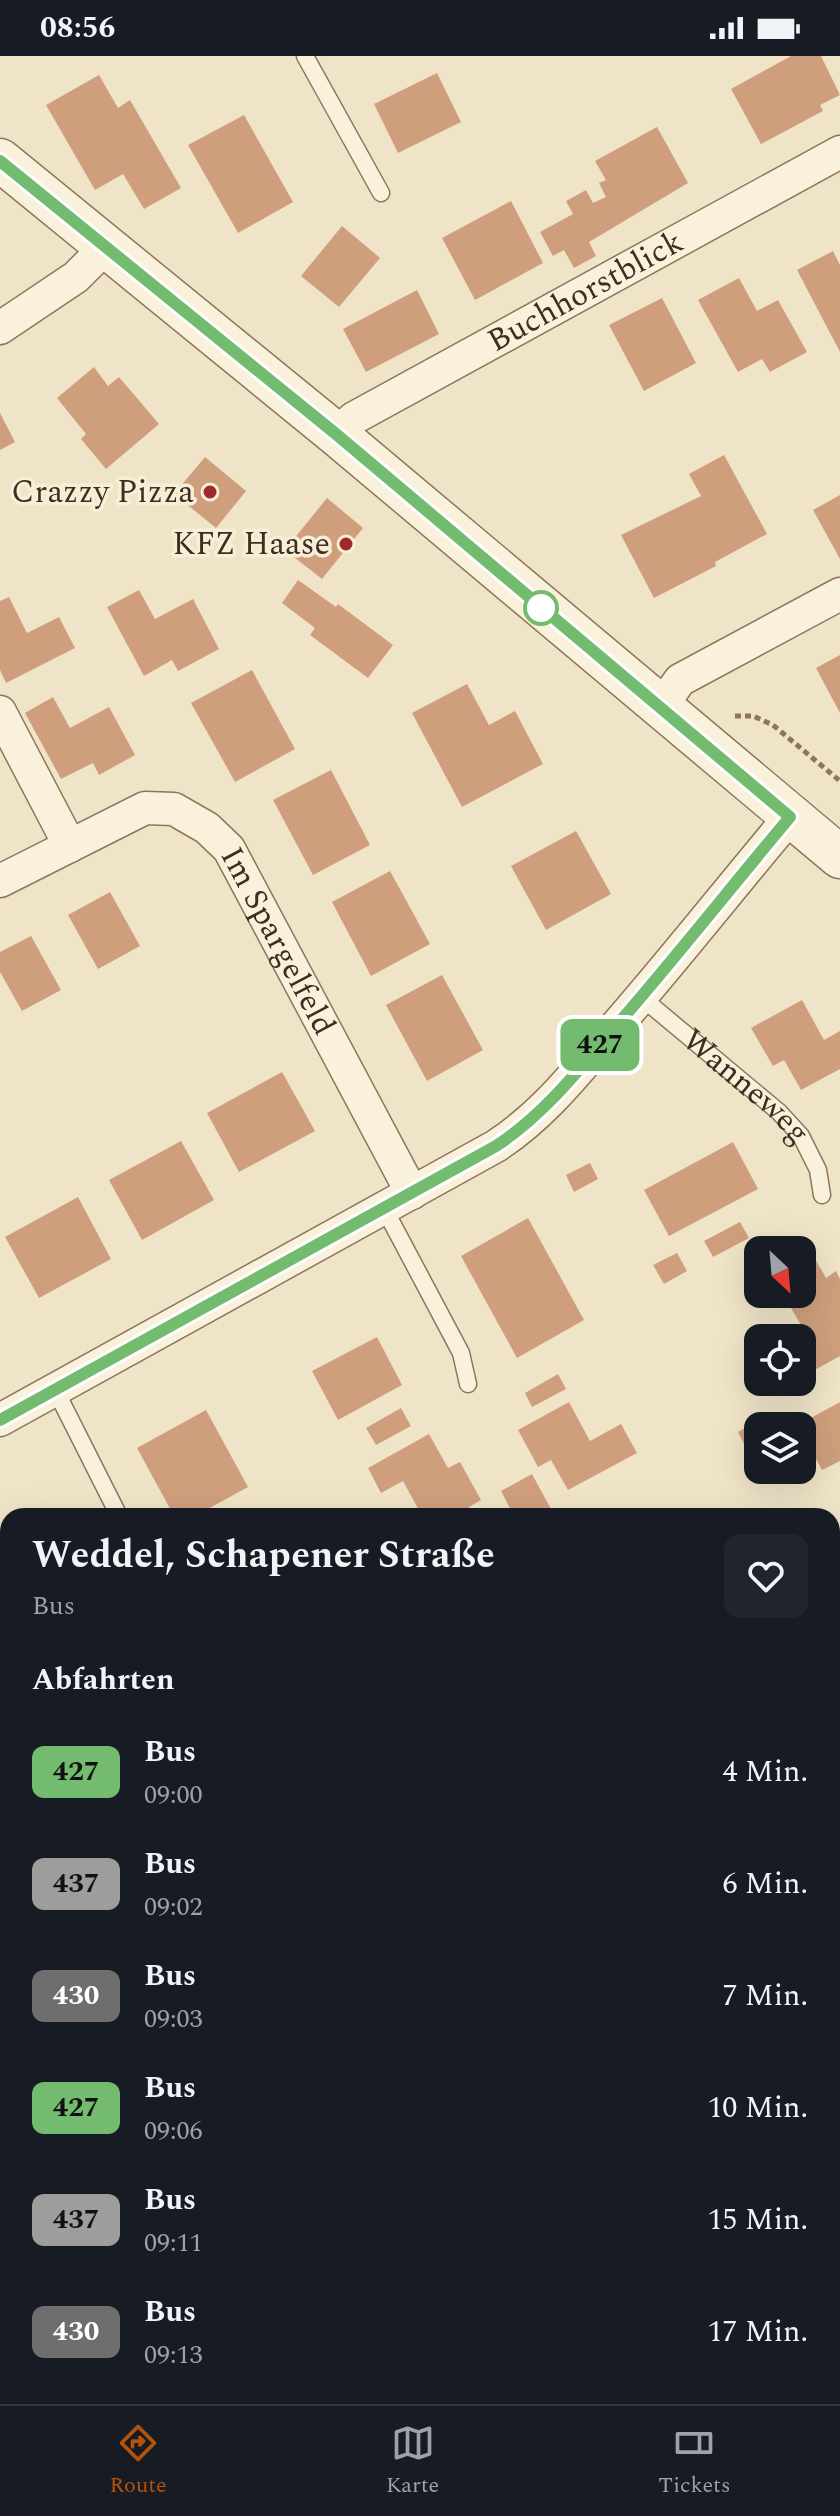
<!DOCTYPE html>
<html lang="de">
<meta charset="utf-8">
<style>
body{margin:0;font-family:Spectral,serif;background:#20242c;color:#f1f3f6;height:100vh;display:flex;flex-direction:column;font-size:30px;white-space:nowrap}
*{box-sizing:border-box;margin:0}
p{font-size:26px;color:#9ea1a6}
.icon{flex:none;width:44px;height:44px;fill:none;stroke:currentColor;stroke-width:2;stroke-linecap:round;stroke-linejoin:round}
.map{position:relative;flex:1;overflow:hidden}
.details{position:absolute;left:0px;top:1452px;width:840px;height:896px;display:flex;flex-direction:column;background:#171b24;border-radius:24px 24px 0 0;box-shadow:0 8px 32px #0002}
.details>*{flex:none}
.badge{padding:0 16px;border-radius:12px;font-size:28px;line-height:52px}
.needle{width:52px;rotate:154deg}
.controls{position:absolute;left:744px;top:1180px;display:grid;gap:16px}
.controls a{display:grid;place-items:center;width:72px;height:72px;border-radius:16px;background:#171b24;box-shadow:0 8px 32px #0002;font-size:40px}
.map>.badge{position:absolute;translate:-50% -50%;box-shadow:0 0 0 4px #fff}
h2{padding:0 32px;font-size:30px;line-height:72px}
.round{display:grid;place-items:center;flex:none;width:84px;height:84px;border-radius:16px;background:#20242c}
.overview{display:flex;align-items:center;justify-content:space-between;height:136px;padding:0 32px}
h1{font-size:38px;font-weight:700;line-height:60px}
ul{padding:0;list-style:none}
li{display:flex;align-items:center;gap:24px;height:112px;padding:0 32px}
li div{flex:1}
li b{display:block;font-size:30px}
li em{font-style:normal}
li .badge{min-width:88px;font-weight:700;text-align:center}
.status{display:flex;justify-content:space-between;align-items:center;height:56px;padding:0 40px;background:#171b24;direction:ltr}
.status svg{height:22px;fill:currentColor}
.tab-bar{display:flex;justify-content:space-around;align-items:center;height:112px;border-top:2px solid #363941;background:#171b24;font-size:22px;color:#9ea1a6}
.tab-bar a{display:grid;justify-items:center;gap:4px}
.tab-bar .active{color:#b45309}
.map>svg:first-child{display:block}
</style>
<div class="status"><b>08:56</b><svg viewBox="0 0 49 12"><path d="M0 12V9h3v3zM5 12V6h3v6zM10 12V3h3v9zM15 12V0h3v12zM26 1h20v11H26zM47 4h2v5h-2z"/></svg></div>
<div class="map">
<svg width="840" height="2348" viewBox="0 0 840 2348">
<rect width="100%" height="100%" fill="#f0e4c8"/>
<path fill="#e6deb5" d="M840,1711V2348H101L98,2340H832V1715Z"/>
<path fill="#c9cf9b" d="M8,2160V2280L0,2263V2164Z"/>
<path fill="#cf9f7d" d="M791,0H821L840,39L820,49L823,55L761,88L731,33Z
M437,17L461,66L398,97L374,48Z
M99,19L118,52L130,44L181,132L144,153L123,118L95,134L46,49Z
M244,59L293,146L238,177L188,89Z
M657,71L688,127L589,186L596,200L574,212L564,194L553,200L540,176L573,158L566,145L586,134L593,147L606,141L599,127L606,124L595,105Z
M511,145L543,207L475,244L442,182Z
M342,170L380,202L339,251L301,220Z
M833,195L840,209V296L797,214Z
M739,222L757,255L778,244L807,296L770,316L762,303L738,316L698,244Z
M417,234L439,278L366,316L343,273Z
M662,242L696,307L644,335L609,269Z
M94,311L108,330L119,321L159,368L106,413L81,383L86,378L57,342Z
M0,357L15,386L0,394Z
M724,399L767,478L715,506L716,510L654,542L621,479L701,440L689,418Z
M205,401L246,435L216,472L174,438Z
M840,439V503L813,454Z
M327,442L363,472L322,523L285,494Z
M298,524L336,551L338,548L393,589L368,622L310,579L315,572L282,547Z
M139,534L155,563L193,543L219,593L178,615L172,604L144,620L107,551Z
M9,541L27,577L59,561L75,592L6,627L0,614V545Z
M840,599V657L816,612Z
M252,614L295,693L235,726L191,647Z
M467,628L489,669L515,655L543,708L462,751L412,657Z
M53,641L70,672L109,651L135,699L99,719L93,707L61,723L25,657Z
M331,714L370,789L313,819L273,744Z
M576,775L611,838L546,874L511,810Z
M390,815L430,888L371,920L332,846Z
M110,836L140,890L98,913L68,859Z
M31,880L61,934L22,955L0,916V896Z
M442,919L483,994L427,1025L386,949Z
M802,944L824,984L840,975V1013L801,1034L784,1004L773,1010L751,972Z
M282,1016L315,1075L239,1116L207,1057Z
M181,1085L214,1144L142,1184L109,1124Z
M733,1086L758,1133L669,1180L644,1134Z
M590,1107L598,1123L574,1136L566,1119Z
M78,1141L111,1203L39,1242L5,1181Z
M528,1162L584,1264L517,1302L461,1200Z
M740,1166L749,1182L713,1201L704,1185Z
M803,1182L826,1222L836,1215L840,1223V1300L802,1321V1284L808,1281L787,1245L777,1251L770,1238H802V1194H783Z
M677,1197L687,1215L664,1228L653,1209Z
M377,1281L402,1329L338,1364L312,1315Z
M558,1318L566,1333L532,1351L525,1337Z
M569,1346L590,1385L621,1368L637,1397L568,1434L551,1404L538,1411L518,1374Z
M840,1346V1405L822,1414L802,1377V1370H796Z
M401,1352L411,1370L376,1389L366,1372Z
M206,1354L248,1431L195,1460H174L137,1392Z
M759,1364L762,1370H758V1395L750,1400L738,1376Z
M429,1378L448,1412L460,1406L481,1444L469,1451L475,1460H422L403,1425L381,1437L368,1412Z
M532,1418L551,1453L538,1460H514L501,1435Z
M8,1475V1533L0,1538V1479Z
M0,1867L8,1882V1925L0,1929Z
M8,2107V2137L0,2122V2112Z"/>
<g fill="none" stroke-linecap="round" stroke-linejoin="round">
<defs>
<g id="service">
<path d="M305,0L381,137"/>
<path id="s1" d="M641,941L779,1056L801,1080L818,1114L822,1139"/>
<path d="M384,1152L461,1297L468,1328"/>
<path d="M55,1333L119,1460"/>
</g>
<g id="minor">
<path d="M0,272L76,221L106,191"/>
<path id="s2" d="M336,378L354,362L840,96"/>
<path d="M660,652L680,624L840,538"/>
<path d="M0,656L70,790"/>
<path id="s3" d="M0,825L145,752L174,753L207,772L229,793L412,1137"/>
<path d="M0,1364L496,1090C545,1058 579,1013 617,969C676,901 732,830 790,761"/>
<path d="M0,1976L8,1972"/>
<path d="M0,2204L8,2221"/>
<path d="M65,2340L67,2348"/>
</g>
<path id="tertiary" d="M0,104L336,378L840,801"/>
</defs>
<use href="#service" stroke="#8d765c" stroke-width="19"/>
<use href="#minor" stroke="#8d765c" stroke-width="35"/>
<use href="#tertiary" stroke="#8d765c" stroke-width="45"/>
<path stroke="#8d765c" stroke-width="5" stroke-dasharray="6 4" stroke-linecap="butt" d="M735,660H753L773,669L840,725
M832,1566L840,1561"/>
<use href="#service" stroke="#faf1dc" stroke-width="16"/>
<use href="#minor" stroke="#faf1dc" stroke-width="32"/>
<use href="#tertiary" stroke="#faf1dc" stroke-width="42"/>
</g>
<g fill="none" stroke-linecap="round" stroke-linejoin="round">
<defs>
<path id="line" d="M0,105L336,378L790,761C732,830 676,901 617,969C579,1013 545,1058 496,1090L0,1364"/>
</defs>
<use href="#line" stroke="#fff" stroke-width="18"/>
<use href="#line" stroke="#72bb6f" stroke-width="12"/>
</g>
<g fill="#9e2a2b" stroke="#f7eed8" stroke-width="3">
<circle cx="210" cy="436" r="8"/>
<circle cx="346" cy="488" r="8"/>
</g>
<circle fill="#fff" stroke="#72bb6f" stroke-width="4" cx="541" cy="552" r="16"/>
<g text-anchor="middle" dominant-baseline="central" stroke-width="7" stroke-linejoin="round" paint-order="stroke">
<g font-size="32" fill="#3d2e20" stroke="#f7eed8">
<text stroke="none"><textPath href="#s2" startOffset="288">Buchhorstblick</textPath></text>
<text stroke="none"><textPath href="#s3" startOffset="364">Im Spargelfeld</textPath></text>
<text stroke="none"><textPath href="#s1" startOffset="138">Wanneweg</textPath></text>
</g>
<g font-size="32" fill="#3d2e20" stroke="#f7eed8" text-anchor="end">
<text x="194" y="436">Crazzy Pizza</text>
<text x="330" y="488">KFZ Haase</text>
</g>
</g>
</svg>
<div class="controls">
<a><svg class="needle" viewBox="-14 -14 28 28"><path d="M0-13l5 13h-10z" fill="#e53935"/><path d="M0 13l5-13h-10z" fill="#9ea1a6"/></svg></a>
<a><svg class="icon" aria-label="locate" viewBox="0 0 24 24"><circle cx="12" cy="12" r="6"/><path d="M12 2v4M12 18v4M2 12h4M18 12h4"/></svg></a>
<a><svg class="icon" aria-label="layers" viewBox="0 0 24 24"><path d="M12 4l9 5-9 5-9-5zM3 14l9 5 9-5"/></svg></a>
</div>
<b class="badge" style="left:600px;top:989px;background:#72bb6f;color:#111">427</b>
<section class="details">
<div class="overview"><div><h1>Weddel, Schapener Straße</h1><p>Bus</p></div><a class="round"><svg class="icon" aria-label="heart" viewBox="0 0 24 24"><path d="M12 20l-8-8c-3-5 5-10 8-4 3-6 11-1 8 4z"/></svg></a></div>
<h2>Abfahrten</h2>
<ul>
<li><span class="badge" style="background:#72bb6f;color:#111">427</span><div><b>Bus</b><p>09:00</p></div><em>4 Min.</em></li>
<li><span class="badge" style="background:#9d9d9c;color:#111">437</span><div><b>Bus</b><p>09:02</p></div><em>6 Min.</em></li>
<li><span class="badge" style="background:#6e6e6e;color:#fff">430</span><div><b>Bus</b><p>09:03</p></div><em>7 Min.</em></li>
<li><span class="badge" style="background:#72bb6f;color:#111">427</span><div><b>Bus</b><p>09:06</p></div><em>10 Min.</em></li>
<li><span class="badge" style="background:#9d9d9c;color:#111">437</span><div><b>Bus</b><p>09:11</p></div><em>15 Min.</em></li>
<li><span class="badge" style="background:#6e6e6e;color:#fff">430</span><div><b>Bus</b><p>09:13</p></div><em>17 Min.</em></li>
</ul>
</section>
</div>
<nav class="tab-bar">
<a class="active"><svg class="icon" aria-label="directions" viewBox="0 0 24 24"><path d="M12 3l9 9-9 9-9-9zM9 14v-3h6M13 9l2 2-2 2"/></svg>Route</a>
<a><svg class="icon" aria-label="map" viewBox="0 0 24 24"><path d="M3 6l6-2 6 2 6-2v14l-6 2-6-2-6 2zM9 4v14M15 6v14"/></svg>Karte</a>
<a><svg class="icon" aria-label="tickets" viewBox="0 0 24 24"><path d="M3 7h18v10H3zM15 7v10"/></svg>Tickets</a>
</nav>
